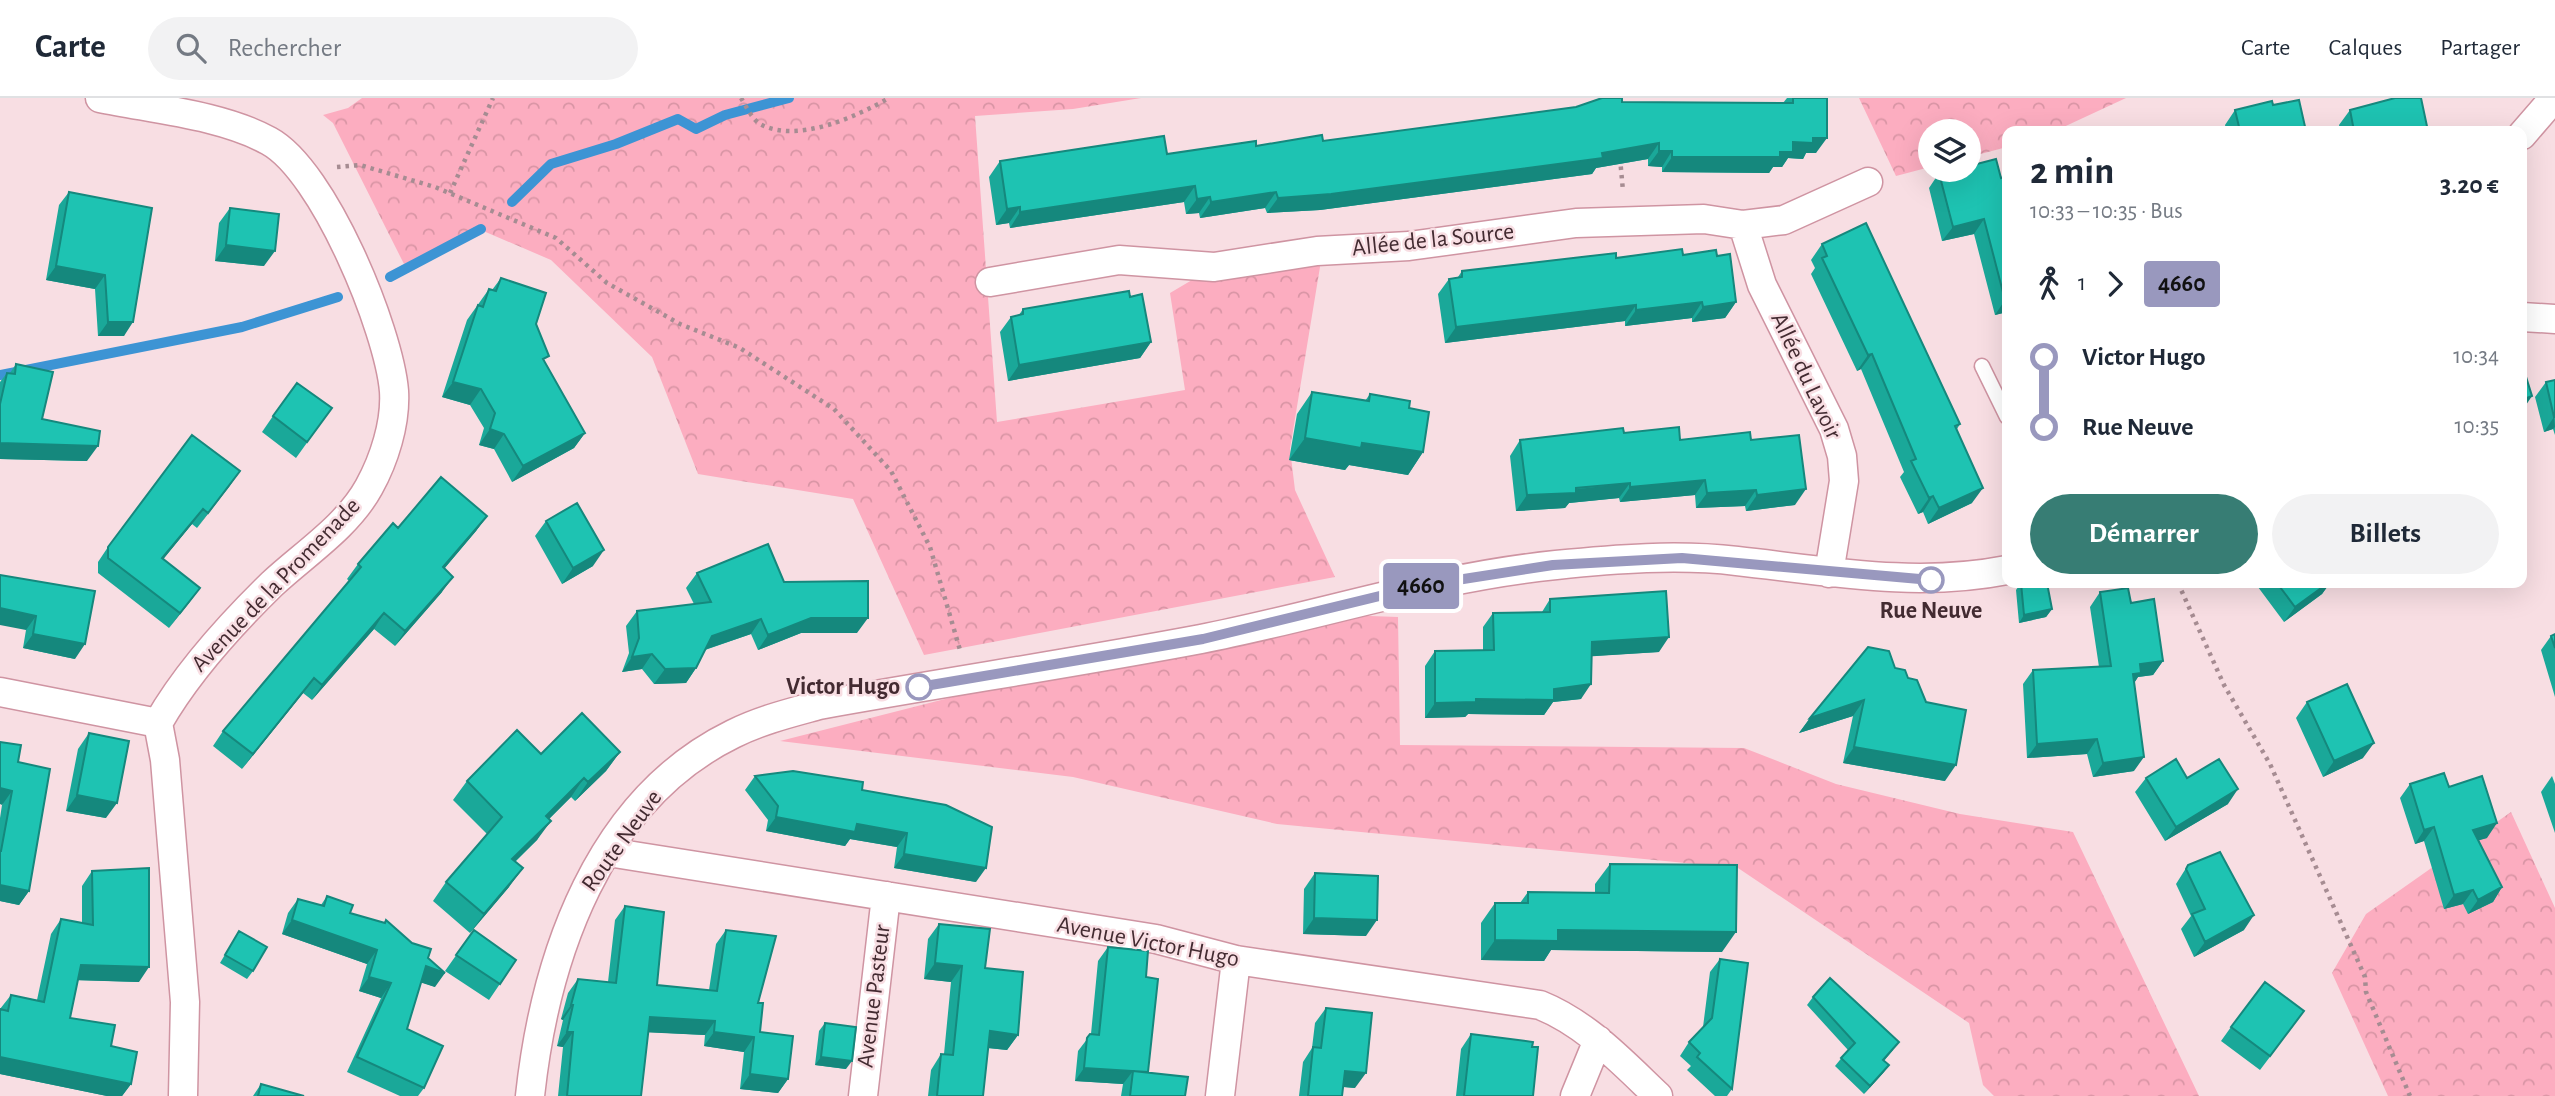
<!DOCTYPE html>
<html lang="fr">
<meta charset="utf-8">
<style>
body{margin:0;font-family:"Alegreya Sans",sans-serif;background:#f2f2f3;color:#1f2937;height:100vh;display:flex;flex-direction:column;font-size:26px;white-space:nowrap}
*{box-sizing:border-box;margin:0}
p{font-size:23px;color:#747a83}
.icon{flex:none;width:38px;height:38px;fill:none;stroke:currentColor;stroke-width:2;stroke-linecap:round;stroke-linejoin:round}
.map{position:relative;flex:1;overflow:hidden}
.panel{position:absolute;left:2002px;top:28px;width:525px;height:462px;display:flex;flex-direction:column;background:#fff;border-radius:14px;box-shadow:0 7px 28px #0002}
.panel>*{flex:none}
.badge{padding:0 14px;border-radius:5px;font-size:24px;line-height:46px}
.fabs{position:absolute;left:1918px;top:21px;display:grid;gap:14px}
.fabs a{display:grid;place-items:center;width:63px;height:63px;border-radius:50%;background:#fff;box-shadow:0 7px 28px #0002;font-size:35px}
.map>.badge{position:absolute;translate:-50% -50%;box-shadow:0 0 0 4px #fff}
.legs{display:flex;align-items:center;gap:10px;height:77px;padding:0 28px;font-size:23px}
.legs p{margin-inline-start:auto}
.headline{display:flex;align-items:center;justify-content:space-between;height:119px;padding:0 28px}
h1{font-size:38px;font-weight:700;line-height:52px}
.primary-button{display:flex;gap:14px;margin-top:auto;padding:14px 28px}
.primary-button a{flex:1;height:80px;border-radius:42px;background:#377d74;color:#fff;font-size:28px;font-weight:700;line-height:80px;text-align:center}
.primary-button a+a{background:#f2f2f3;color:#1f2937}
ul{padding:0 28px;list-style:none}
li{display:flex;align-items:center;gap:24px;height:70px;font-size:26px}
li i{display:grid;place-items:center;width:10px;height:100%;margin:0 9px;background:currentColor}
li i::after{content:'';width:18px;height:18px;margin:-9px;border:5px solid;border-radius:50%;background:#fff}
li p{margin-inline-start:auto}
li:first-child i{background:linear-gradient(#0000 50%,currentColor 0)}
li:last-child i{background:linear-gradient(currentColor 50%,#0000 0)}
header{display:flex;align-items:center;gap:42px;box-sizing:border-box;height:98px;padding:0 35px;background:#fff;border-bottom:2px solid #e0e1e3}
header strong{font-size:33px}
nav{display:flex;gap:38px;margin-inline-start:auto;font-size:24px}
.search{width:490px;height:63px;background:#f2f2f3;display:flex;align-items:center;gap:18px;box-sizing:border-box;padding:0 24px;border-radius:38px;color:#747a83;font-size:26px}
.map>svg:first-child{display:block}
</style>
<header>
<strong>Carte</strong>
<div class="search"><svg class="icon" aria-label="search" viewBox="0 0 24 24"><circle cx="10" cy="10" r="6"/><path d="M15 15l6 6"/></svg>Rechercher</div>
<nav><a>Carte</a><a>Calques</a><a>Partager</a></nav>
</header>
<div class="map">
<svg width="2555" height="998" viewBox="0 0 2555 998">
<defs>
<pattern id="forest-crowns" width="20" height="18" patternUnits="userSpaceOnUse" patternTransform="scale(1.75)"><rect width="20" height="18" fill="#fcadc0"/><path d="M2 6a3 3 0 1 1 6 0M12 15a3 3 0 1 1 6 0" fill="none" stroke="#d995a5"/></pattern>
</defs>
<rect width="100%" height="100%" fill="#f8dee3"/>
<path fill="url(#forest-crowns)" d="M362,0H1141L1073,11L975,18L997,324L1185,292L1170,195L1214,169L1317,153L1320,169L1290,351L1295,392L1335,479L924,557L853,401L698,376L652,259L551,162L481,132L404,166L333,25L323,17L348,10Z
M1859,0H2126L2055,33H2007V49L1969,59V33H1930V69L1896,78Z
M1343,517L1398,519L1400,647L1744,650L1836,686L1960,716L2073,734L2199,998H1994L1983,987L1969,925L1738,770L1277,726L1073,679L780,643L1004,586Z
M2511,714L2555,810V998H2388L2332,875L2366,816Z"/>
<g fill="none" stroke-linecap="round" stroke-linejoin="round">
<path stroke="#3d94d4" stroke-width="10" d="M512,104L551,66L616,46L678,21L696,31L725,17L789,0
M390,179L481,131
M0,277L242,229L338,199"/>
<defs>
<path id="service" d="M1982,268L2007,319"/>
<path id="minor" d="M100,0C153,11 222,17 269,43C324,73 389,232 394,293C396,325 384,362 369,389C347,429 304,456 272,486C229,528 187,574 158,625L165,662L185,904L183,998
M2522,37L2554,0
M1743,127L1762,187L1834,331L1842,358L1844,383L1829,475
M990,184L1119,162L1214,169L1317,153L1409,148L1576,125L1704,121L1743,127L1784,122L1868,84
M2522,219L2555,221
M0,594L158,625
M608,754L1156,841L1236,862L1540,907C1587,926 1622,964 1658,998
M530,998C545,859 598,702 733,636C761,622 790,615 819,607C946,584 1074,565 1201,541C1320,518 1434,479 1556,467C1615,461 1677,456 1737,463C1828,473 1916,490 2007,472
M863,998L886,798
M1220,998L1236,862
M1575,998L1598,942"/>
</defs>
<use href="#service" stroke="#cf94a2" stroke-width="17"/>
<use href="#minor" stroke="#cf94a2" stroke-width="31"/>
<path stroke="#a68c92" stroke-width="4.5" stroke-dasharray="3.5 5" stroke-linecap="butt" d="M741,0C746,8 752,21 760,26C796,46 856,19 889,0
M1620,60L1623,93
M337,69L360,67L435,89L556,140L607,185L680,226L740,250L834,311L891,373L930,449L960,552
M450,95L493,0
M2178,485L2224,587L2270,666L2365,879L2366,894L2410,998"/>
<use href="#service" stroke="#fff" stroke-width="14"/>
<use href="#minor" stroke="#fff" stroke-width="28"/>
</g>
<path fill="#1aa899" d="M1787,0H1827L1816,55H1806L1803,61L1788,60L1782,69H1773L1769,75L1662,74V69L1648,68V61L1596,70L1592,76L1320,112L1267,115L1265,110L1200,120L1199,115L1186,116L1184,104L1010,130L1009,125L996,127L989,79L1000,63L1167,56L1323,43L1622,4L1783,5Z
M2273,7L2306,33H2226L2225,27L2235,12Z
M2350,12L2428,33H2340L2339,27Z
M1939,75L2001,80L2007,79V217V214L1995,217L1974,136L1942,143L1929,90Z
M69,94L152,110L124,238H98L95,191L46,182L59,107Z
M230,110L264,168L215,163L219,125Z
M1822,146L1960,326L1957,331L1972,405L1928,426L1923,414L1918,416L1900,379L1904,374L1861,271L1857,273L1811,176L1815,170L1811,162Z
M1683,157L1717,158L1736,204L1725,220L1692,224V220L1625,228V223L1445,245L1438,196L1449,181L1458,179L1462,173L1616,160Z
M501,180L536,226L545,264L585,335L574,350L512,384L494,351L479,347L484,330L470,307L442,299L467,222L489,191L492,192Z
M1130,199L1151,244L1140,260L1008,283L1000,234L1011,219L1019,217L1023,211Z
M16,266L42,321L87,363L0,361V284L7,275H10Z
M2555,282V337L2553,331L2544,334L2535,299L2546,284Z
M1312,294L1365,303L1370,296L1409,310L1423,354L1408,377L1349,367L1345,372L1289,362L1297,316Z
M332,310L296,360L262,334L273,318Z
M1624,335L1680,342H1751L1795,407L1746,413L1745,408L1696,410L1695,397L1620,404L1619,400L1569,405L1565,410L1516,413L1510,358L1520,342Z
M240,373L197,430L192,426L163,461L200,490L169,530L98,475V464L108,449Z
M487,418L476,433L444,471L442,494L395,548L374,531L312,602L303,595L242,671L213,648L223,633L349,483L347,481L358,466L398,430Z
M546,423L593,468L562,486L535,438Z
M697,475L784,484L857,535H801L758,552L751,536L705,552L696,570L686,585L654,586L642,571L622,574L629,555L626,528L637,513L694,506L686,490Z
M0,477L75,561L23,550L26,532Z
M2021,485H2047L2052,511L2046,519L2019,525L2016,492Z
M2255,485H2330L2322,496L2284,524Z
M2100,494L2131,505L2163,563L2153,577L2138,579L2134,585V673L2093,679L2087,656L2027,660L2023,586L2033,572L2099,569L2090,509Z
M1550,501L1659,554L1592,558L1581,601L1553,604L1544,617L1468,616L1465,619L1425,620V568L1435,553H1483V529L1493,515L1542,514Z
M2555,536V599L2541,552L2551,538Z
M1895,570L1945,683L1843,665L1853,618L1799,635L1810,620Z
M2307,604L2363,660L2323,679L2296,620Z
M89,635L106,720L66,713L78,651Z
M620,654L606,673L575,703L571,699L549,721L537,742L515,764L509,789L470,835L433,803L446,784L487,736L453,702L467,683L541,656Z
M18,664L29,793L19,807L0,803V720L2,707Z
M755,678L862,692L976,784L894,770L897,749L850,741L845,748L766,733L768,722L745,692Z
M2552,678L2555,686V735L2541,694Z
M2146,680H2187L2228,706L2165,743L2135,694Z
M2410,686L2449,689L2487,740L2478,742L2502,789L2493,804L2468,816L2463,806L2444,811L2424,743L2415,746L2400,700Z
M1610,766L1722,854L1551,852L1544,863L1481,862V825L1495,805H1520L1528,794H1595V786Z
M2188,767L2244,832L2194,859L2181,831L2191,818L2176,786Z
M92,773L139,884L78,882L70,920L111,948L131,986L122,998H107L0,976V911L11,897L37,902L51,836L61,821L82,825V788Z
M1315,775L1366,838L1303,836L1304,791Z
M327,798L350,815L384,825L386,822L428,860L435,889L421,884L407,931L424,990L418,998H400L347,974L381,900L359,893L367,866L282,836L288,815L298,801L321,807Z
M625,808L657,887L709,892L716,846L726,832L758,905L760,934L788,981L778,995L740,991L744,954L704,948L705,937L648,934L641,998H558L563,949L557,948L563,922L561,921L568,895L578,881L608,884L615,822Z
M939,826L985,870L1018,937L1007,952L988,950L983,998H928L931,972L941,956H944L951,884L924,881L928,841Z
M474,832L516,862L489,902L445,873Z
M239,833L253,873L247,881L220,865Z
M1108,849L1146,879L1147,974L1185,998H1121L1123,986L1075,983L1078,953L1091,936L1098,863Z
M1720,861L1732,991L1727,998H1715L1687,972L1691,968L1680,958L1689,944L1703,929L1710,874Z
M1813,899L1893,952L1884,963L1889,967L1883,975L1864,996L1835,968L1848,952L1807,907Z
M1326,910L1355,990L1343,989L1342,998H1299L1303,964L1312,950L1315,925Z
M825,925L846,971L815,967L819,933Z
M2294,927L2260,972L2221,943L2231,929Z
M1471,936L1532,949L1533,998H1456L1461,951Z
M261,986L304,998H253Z"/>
<path fill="#15887d" d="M1813,40H1827L1816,55H1806L1803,61L1788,60L1782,69H1773L1769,75L1662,74L1672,59L1780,54L1793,44Z
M1659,45L1648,61L1596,70L1592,76L1320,112L1267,115L1278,100L1602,55Z
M1659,53H1672L1662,69L1648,68Z
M1195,88L1184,104L1010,130L1020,114Z
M1276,94L1265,110L1200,120L1211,104Z
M1210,99L1199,115L1186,116L1197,101Z
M1020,109L1009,125L996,127L1007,111Z
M1984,121L1974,136L1942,143L1953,129Z
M226,147L275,153L264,168L215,163Z
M56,168L105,177L95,191L46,182Z
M2005,202H2007V214L1995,217Z
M1702,204L1692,220L1625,228L1636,212Z
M1736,204L1725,220L1692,224L1703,209Z
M1636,207L1625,223L1445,245L1456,229Z
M108,224H133L124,238H98Z
M1151,244L1140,260L1008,283L1019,267Z
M1872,256L1861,271L1857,273L1868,257Z
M453,284L481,291L470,307L442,299Z
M2532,298L2522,313V302Z
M2554,319L2555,329L2553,331L2544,334Z
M490,331L504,336L494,351L479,347Z
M585,335L574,350L512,384L523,368Z
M1305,340L1362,345L1423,354L1408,377L1349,367L1345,372L1289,362Z
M0,345L98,348L87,363L0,361Z
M240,373L229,389L197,430L208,415Z
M1705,382L1695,397L1620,404L1630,389Z
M1630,385L1619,400L1569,405L1565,410L1516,413L1527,397Z
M1983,390L1972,405L1928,426L1939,410Z
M1806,391L1795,407L1746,413L1757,397Z
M1756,392L1745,408L1696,410L1707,395Z
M1933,398L1923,414L1918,416L1929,400Z
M203,411L192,426L152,475L162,460Z
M487,418L476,433L432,485L443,469Z
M604,452L593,468L562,486L573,470Z
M453,479L442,494L395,548L405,533Z
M2328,485H2330L2322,496L2284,524L2295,509Z
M200,490L189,505L169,530L180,515Z
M0,510L36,518L26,532L0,527Z
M2052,511L2046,519L2019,525L2024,517Z
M384,515L374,531L312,602L322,587Z
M811,520H868L857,535H801L758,552L768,537Z
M761,521L751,536L701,553L712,538Z
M33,536L85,546L75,561L23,550Z
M1669,539L1659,554L1581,559L1592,544Z
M652,556L642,571L622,574L632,559Z
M2163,563L2153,577L2138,579L2131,590L2123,591L2140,566Z
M696,570L686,585L654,586L665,571Z
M314,580L303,595L242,671L253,656Z
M1591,586L1581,601L1553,604L1544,617L1468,616L1465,619L1425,620L1435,605Z
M1864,602L1853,618L1799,635L1810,620Z
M2097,641L2087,656L2027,660L2037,646Z
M2374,645L2363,660L2323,679L2334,663Z
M1854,649L1956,667L1945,683L1843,665Z
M620,654L606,673L575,703L588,684Z
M2144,659L2134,673L2093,679L2103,665Z
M584,680L571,699L533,737L546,718Z
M0,690L12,693L2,707L0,706Z
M2238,691L2228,706L2165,743L2176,729Z
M77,697L117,705L106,720L66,713Z
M776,719L857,726L907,735L897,749L850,741L845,748L766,733Z
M551,723L537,742L498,780L512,761Z
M2497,725L2487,740L2463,747L2473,732Z
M2434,729L2424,743L2415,746L2424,732Z
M904,756L986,770L976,784L894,770Z
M523,770L509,789L470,835L484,816Z
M0,787L29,793L19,807L0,803Z
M2502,789L2493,804L2468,816L2478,802Z
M2473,792L2463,806L2444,811L2454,797Z
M2254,817L2244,832L2194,859L2205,844Z
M1314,820L1377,822L1366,838L1303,836Z
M292,822L377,852L367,866L282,836Z
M1558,832L1736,834L1722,854L1551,852L1544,863L1481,862L1495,842Z
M935,865L962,868L951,884L924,881Z
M81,867L149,869L139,884L70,882Z
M426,868L445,875L435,889L416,883Z
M369,879L391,885L381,900L359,893Z
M571,907H573L563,922L561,921Z
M650,919L715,923L705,937L640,934Z
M990,933L1018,937L1007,952L979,949Z
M567,934H573L563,949L557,948Z
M714,934L754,939L744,954L704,948Z
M0,959L131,986L122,998H107L0,976Z
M821,959L852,963L846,971L815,967Z
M1889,967L1883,975L1864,996L1870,988Z
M1084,970L1133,973L1123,986L1075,983Z
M1345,973L1366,975L1355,990L1334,988Z
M750,976L788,981L778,995L740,991Z"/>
<path fill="#1ec3b2" stroke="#15887d" stroke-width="2" d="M1602,0H1622V4L1793,5V0H1827V40H1813V45L1793,44V54H1780V59H1672V53H1659V45L1602,55L1603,60L1331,96L1278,100L1276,94L1211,104L1210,99L1197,101L1195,88L1020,114V109L1007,111L1000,63L1164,38L1167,56L1256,43V48L1322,37L1323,43L1576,9Z
M2395,0H2421L2428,33H2354L2350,12Z
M2299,2L2306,33H2240L2235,12L2272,3L2273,7Z
M1996,61L2001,80L2007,79V202H2005L1984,121L1953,129L1939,75L1953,72H1969V68Z
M69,94L152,110L133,224H108L105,177L56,168Z
M230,110L279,116L275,153L226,147Z
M1866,125L1960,326L1955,328L1983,390L1939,410L1933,398L1929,400L1911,363L1916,361L1872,256L1868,257L1822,160L1827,158L1822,146Z
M1682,151L1683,157L1716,152L1717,158L1730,156L1736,204L1703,209L1702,204L1636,212V207L1456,229L1449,181L1462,179V173L1616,155V160Z
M501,180L546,195L536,226L549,258L543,261L585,335L523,368L504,336L490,331L495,315L481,291L453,284L478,207L483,209L489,191L496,193Z
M1129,193L1130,199L1142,196L1151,244L1019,267L1011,219L1023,216V211Z
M16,266L53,274L42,321L100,333L98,348L0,345V306L7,275L15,276Z
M2522,266L2532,298L2522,302Z
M2555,282V319H2554L2546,284Z
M297,285L332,310L307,344L273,318Z
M1312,294L1369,303L1370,296L1410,303L1409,310L1429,314L1423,354L1362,345L1361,350L1305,340Z
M1679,329L1680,342L1750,334L1751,342L1799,337L1806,391L1757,397L1756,392L1707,395L1705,382L1630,389V385L1576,390V395L1527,397L1520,342L1623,330L1624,335Z
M192,337L240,373L208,415L203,411L162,460L200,490L180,515L108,460V449Z
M441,379L487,418L443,469L453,479L405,533L384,515L322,587L314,580L253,656L223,633L361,469L358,466L393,425L398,430Z
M577,405L604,452L573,470L546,423Z
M768,446L784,484L868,483V520H811L768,537L761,521L712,538L696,570L665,571L652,556L632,559L639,540L637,513L711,504L697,475Z
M0,477L95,493L85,546L33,536L36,518L0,510Z
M2021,485H2047L2052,511L2024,517Z
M2277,485H2328L2295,509Z
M2128,490L2131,505L2154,501L2163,563L2140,566L2141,575L2133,576L2144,659L2103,665L2097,641L2037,646L2033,572L2111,568L2100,494Z
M1666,493L1669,539L1592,544L1591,586L1554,591V602L1476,601V604L1435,605V553L1494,552L1493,515L1550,514V501Z
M2555,536V550L2551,538Z
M1868,549L1889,553L1895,570L1905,572L1908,580L1917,582L1926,604L1966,612L1956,667L1854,649L1864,602L1810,620Z
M2347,586L2374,645L2334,663L2307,604Z
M582,615L620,654L588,684L584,680L546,718L551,723L512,761L523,770L484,816L446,784L502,719L467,683L517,632L541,656Z
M89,635L129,643L117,705L77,697Z
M0,644L21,647L18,664L50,671L29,793L0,787V753H1L12,693L0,690Z
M2176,661L2187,680L2219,661L2238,691L2176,729L2146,680Z
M793,673L863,684L862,692L946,707L992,729L986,770L904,756L907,735L857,726L855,734L776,719L778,708L755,678Z
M2444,675L2449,689L2482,678L2497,725L2473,732L2502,789L2478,802L2473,792L2454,797L2434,729L2424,732L2410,686Z
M2220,754L2254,817L2205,844L2192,816L2205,811L2186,771L2188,767Z
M1610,766L1737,767L1736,834L1558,832V843L1495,842V805H1528V794L1609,795Z
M149,770V869L81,867L70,920L115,927L111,948L137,954L131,986L0,959V911L8,913L11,897L44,904L61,821L93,827L92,773Z
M1315,775L1378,778L1377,822L1314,820Z
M327,798L353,807L350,815L385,825L386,822L412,845L431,851L428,860L445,875L426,868L407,931L443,948L424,990L357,959L391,885L369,879L377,852L292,822L298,801L324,808Z
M625,808L664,814L657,887L717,893L726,832L776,838L758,905H763L760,934L793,938L788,981L750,976L754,939L714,934L715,923L650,919L641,998H567L573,934H567L573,907H571L578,881L616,885Z
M939,826L990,831L985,870L1023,874L1018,937L990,933L983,998H937L941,956L953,957L962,868L935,865Z
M474,832L516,862L500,886L456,857Z
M239,833L267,849L253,873L225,857Z
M1108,849L1148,853L1146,879L1158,881L1148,974L1084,970L1087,940L1090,936L1099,937Z
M1720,861L1748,865L1732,991L1697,959L1700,955L1689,944L1712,920Z
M1830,880L1899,944L1883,962L1889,967L1870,988L1841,960L1855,945L1813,899Z
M2265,884L2304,913L2270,958L2231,929Z
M1326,910L1372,915L1366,975L1345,973L1342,998H1308L1313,949L1321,950Z
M825,925L856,929L852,963L821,959Z
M1471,936L1533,944L1532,949H1538L1533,998H1464Z
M1133,973L1188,979L1185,998H1130Z
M261,986L304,998H258Z"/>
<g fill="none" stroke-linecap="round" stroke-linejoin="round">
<defs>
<path id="line-1" d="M919,589L1203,541L1425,487L1553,467L1682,460L1931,482"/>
</defs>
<use href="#line-1" stroke="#fff" stroke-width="16"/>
<use href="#line-1" stroke="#9998be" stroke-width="10"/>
</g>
<g fill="#fff" stroke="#9998be" stroke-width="3.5">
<circle cx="1931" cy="482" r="12"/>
<circle cx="919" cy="589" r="12"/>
</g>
<g text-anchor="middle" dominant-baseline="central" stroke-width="5" stroke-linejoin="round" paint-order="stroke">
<g font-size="24" fill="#432b31" stroke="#f8dee3">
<text transform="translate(1433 142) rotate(-6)">Allée de la Source</text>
<text transform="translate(1806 278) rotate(65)">Allée du Lavoir</text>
<text transform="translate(276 487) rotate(-46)">Avenue de la Promenade</text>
<text transform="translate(622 743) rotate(-54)">Route Neuve</text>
<text transform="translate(1148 844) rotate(11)">Avenue Victor Hugo</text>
<text transform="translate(874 898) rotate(-83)">Avenue Pasteur</text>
</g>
<g font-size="24" font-weight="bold" fill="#432b31" stroke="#f8dee3">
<text x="1931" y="513">Rue Neuve</text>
<text x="900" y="589" text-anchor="end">Victor Hugo</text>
</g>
</g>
</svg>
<div class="fabs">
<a><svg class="icon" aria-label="layers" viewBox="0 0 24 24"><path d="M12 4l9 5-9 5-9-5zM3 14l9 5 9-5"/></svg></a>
</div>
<b class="badge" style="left:1421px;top:488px;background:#9998be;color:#111">4660</b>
<section class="panel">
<div class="headline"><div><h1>2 min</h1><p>10:33 – 10:35 · Bus</p></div><b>3.20 €</b></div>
<div class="legs"><svg class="icon" aria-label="walk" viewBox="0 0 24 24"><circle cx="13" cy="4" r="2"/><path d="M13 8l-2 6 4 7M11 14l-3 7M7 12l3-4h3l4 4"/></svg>1<svg class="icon" aria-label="forward" viewBox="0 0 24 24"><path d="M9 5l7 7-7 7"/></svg><b class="badge" style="background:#9998be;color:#111">4660</b></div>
<ul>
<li><i style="color:#9998be"></i><b>Victor Hugo</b><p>10:34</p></li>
<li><i style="color:#9998be"></i><b>Rue Neuve</b><p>10:35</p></li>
</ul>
<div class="primary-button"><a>Démarrer</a><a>Billets</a></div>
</section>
</div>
